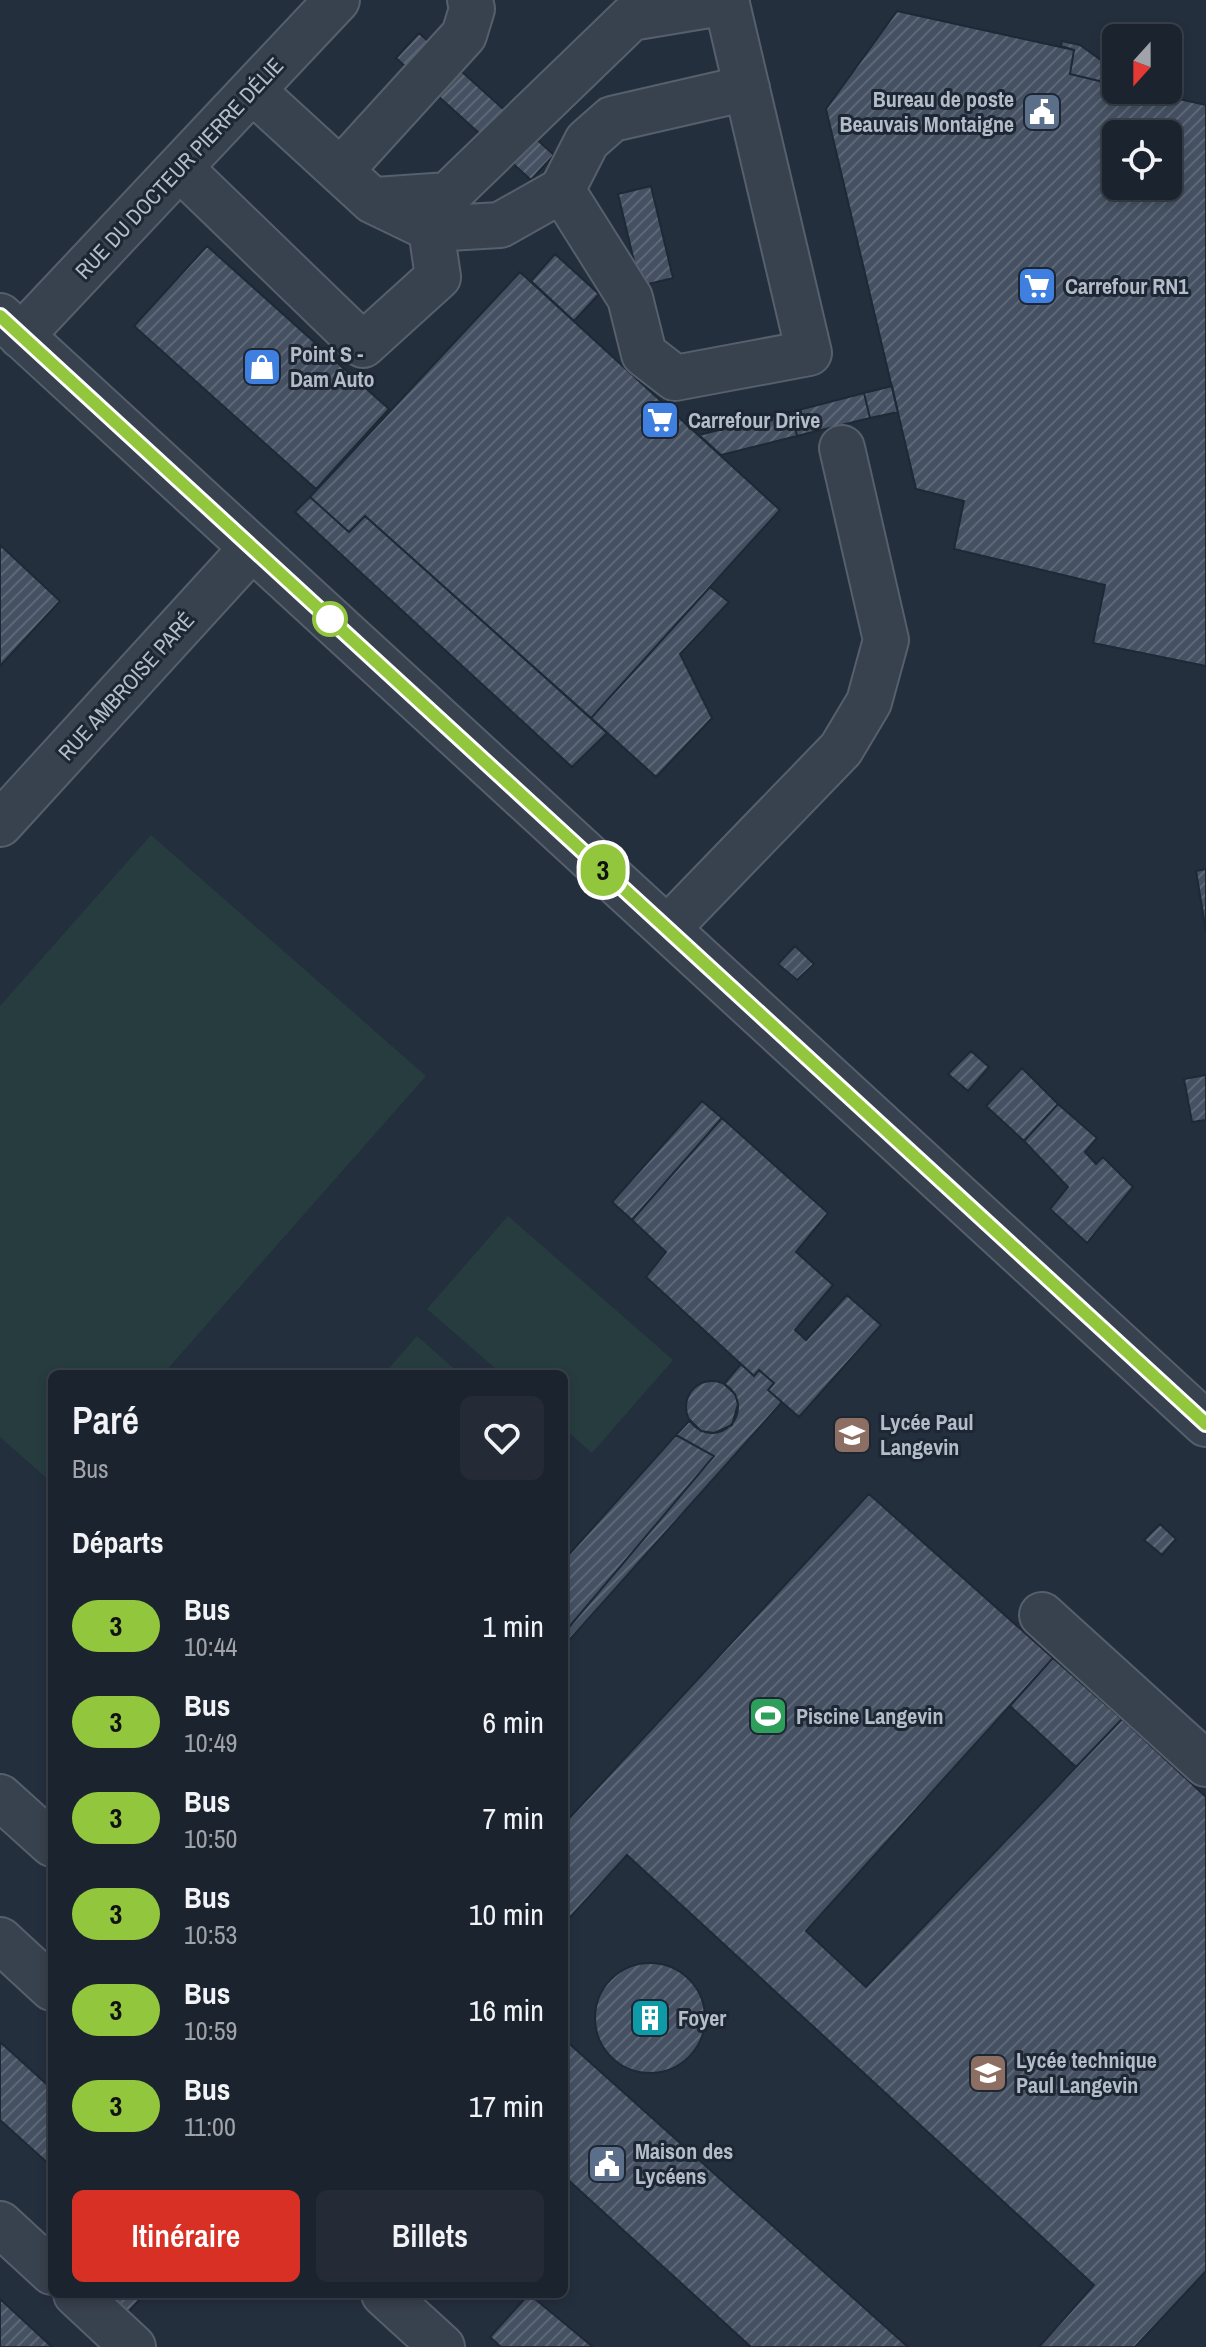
<!DOCTYPE html>
<html lang="fr">
<meta charset="utf-8">
<style>
body{margin:0;font-family:"Archivo Narrow",sans-serif;background:#242b36;color:#f1f3f6;height:100vh;display:flex;flex-direction:column;font-size:30px;white-space:nowrap}
*{box-sizing:border-box;margin:0}
p{font-size:26px;color:#a0a4aa}
.icon{flex:none;width:44px;height:44px;fill:none;stroke:currentColor;stroke-width:2;stroke-linecap:round;stroke-linejoin:round}
.map{position:relative;flex:1;overflow:hidden}
.sheet{position:absolute;left:48px;top:1370px;width:520px;height:928px;display:flex;flex-direction:column;background:#1b232e;border-radius:12px;box-shadow:0 4px 12px #0003,0 0 0 2px #39404a}
.sheet>*{flex:none}
.badge{padding:0 16px;border-radius:26px;font-size:28px;line-height:52px}
.needle{width:52px;rotate:201deg}
.tools{position:absolute;left:1102px;top:24px;display:grid;gap:16px}
.tools a{display:grid;place-items:center;width:80px;height:80px;border-radius:12px;background:#1b232e;box-shadow:0 4px 12px #0003,0 0 0 2px #39404a;font-size:40px}
.map>.badge{position:absolute;translate:-50% -50%;box-shadow:0 0 0 4px #fff}
h2{padding:0 24px;font-size:30px;line-height:72px}
.round{display:grid;place-items:center;flex:none;width:84px;height:84px;border-radius:12px;background:#242b36}
.overview{display:flex;align-items:center;justify-content:space-between;height:136px;padding:0 24px}
h1{font-size:38px;font-weight:600;line-height:60px}
.primary-button{display:flex;gap:16px;margin-top:auto;padding:16px 24px}
.primary-button a{flex:1;height:92px;border-radius:12px;background:#d93025;color:#fff;font-size:32px;font-weight:600;line-height:92px;text-align:center}
.primary-button a+a{background:#242b36;color:#f1f3f6}
ul{padding:0;list-style:none}
li{display:flex;align-items:center;gap:24px;height:96px;padding:0 24px}
li div{flex:1}
li b{display:block;font-size:30px}
li em{font-style:normal}
li .badge{min-width:88px;font-weight:700;text-align:center}
.map>svg:first-child{display:block}
</style>
<div class="map">
<svg width="1206" height="2347" viewBox="0 0 1206 2347">
<defs>
<pattern id="building-hatch" width="6" height="6" patternUnits="userSpaceOnUse" patternTransform="scale(2)"><rect width="6" height="6" fill="#455162"/><path d="M-1 1l2-2M0 6l6-6M5 7l2-2" fill="none" stroke="#5d6877"/></pattern>
</defs>
<rect width="100%" height="100%" fill="#242f3e"/>
<path fill="#263c3f" d="M151,835L426,1076L163,1374H52V1483L0,1437V1006Z
M508,1216L673,1360L592,1453L564,1428V1374H502L427,1309Z
M417,1336L460,1374H384Z"/>
<path fill="url(#building-hatch)" stroke="#1f2835" stroke-width="2" fill-rule="evenodd" d="M897,11L1074,50L1070,74L1116,85V90H1139L1206,105V666L1093,643L1105,585L954,549L964,501L916,489L826,109ZM1116,134H1168V186H1116Z
M419,33L554,155L531,180L396,58Z
M1062,41L1080,45L1116,71V85L1070,74L1074,50L1061,46Z
M651,186L673,278L640,286L618,194Z
M207,246L389,409L316,489L134,326Z
M555,254L599,294L574,321L531,281Z
M520,272L780,510L591,718L365,516L349,532L310,497Z
M892,386L898,412L870,418L864,393Z
M864,393L870,418L797,436L791,412Z
M791,412L797,436L721,455L699,435Z
M310,497L349,532L365,516L607,733L572,767L295,512Z
M0,545L60,601L0,666Z
M710,587L729,602L680,654L712,718L656,777L591,718Z
M1206,869V932L1196,871Z
M795,946L814,964L797,980L778,964Z
M971,1051L989,1067L968,1091L948,1074Z
M1022,1068L1058,1104L1024,1141L986,1106Z
M1206,1075V1120L1192,1122L1184,1079Z
M702,1101L722,1118L632,1220L612,1202Z
M1058,1104L1097,1138L1085,1152L1096,1164L1103,1157L1133,1187L1087,1243L1050,1209L1068,1187L1024,1141Z
M722,1118L828,1213L796,1252L833,1285L795,1330L806,1340L847,1295L881,1325L799,1417L768,1390L774,1383L759,1370L754,1376L646,1277L666,1252L632,1220Z
M741,1364L754,1376L759,1370L774,1383L768,1390L782,1402L564,1646V1633L714,1456L676,1435L690,1420L701,1431L714,1433L732,1425L738,1404L735,1394L724,1384Z
M686 1407a26 26 0 1 1 52 0a26 26 0 1 1-52 0Z
M676,1435L714,1456L564,1633V1560Z
M869,1494L1053,1658L806,1931L866,1987L1122,1719L1206,1797V2271L1135,2347H1039L1094,2285L627,1855L564,1924V1824Z
M1160,1524L1176,1539L1162,1555L1144,1540Z
M1053,1658L1122,1719L1076,1767L1010,1706Z
M595 2018a55 55 0 1 1 110 0a55 55 0 1 1-110 0Z
M564,2039L908,2347H751L564,2176Z
M0,2042L52,2089V2167L0,2120Z
M107,2294H145L127,2313Z
M529,2294L593,2347H501L490,2337Z
M0,2299L52,2347H0Z"/>
<g fill="none" stroke-linecap="round" stroke-linejoin="round">
<defs>
<path id="minor" d="M253,91L373,201L431,229L500,225L562,190L587,141L612,119L747,88
M181,169L363,345L438,277L431,229
M341,170L464,35L472,9L470,0
M562,190L630,298L644,354L675,378L809,353L726,0
M376,200L448,195L631,18L727,2
M0,316L1206,1424
M21,336L337,0
M0,824L252,548
M667,929L841,749L869,702L886,640L842,448
M1042,1615L1206,1764
M0,1797L52,1844
M0,1940L52,1988
M0,2224L52,2272
M76,2294L133,2347
M384,2294L442,2347"/>
</defs>
<use href="#minor" stroke="#565f6c" stroke-width="48"/>
<use href="#minor" stroke="#38414e" stroke-width="44"/>
</g>
<g fill="none" stroke-linecap="round" stroke-linejoin="round">
<defs>
<path id="line" d="M0,316L1206,1424"/>
</defs>
<use href="#line" stroke="#fff" stroke-width="18"/>
<use href="#line" stroke="#92c73d" stroke-width="12"/>
</g>
<defs>
<symbol id="civic-square" viewBox="-11 -11 22 22"><rect x="-9" y="-9" width="18" height="18" rx="4" fill="#5c6f8a" stroke="#1d2633"/><path d="M-.6-6.5H3V-4.5H.6V-3L4-1V1h2V6H-6V1h2V-1L-.6-3ZM-1.2 2.5V6h2.4V2.5Z" fill="#fff"/></symbol>
<symbol id="supermarket-square" viewBox="-11 -11 22 22"><rect x="-9" y="-9" width="18" height="18" rx="4" fill="#3f7fe0" stroke="#1d2633"/><path d="M-6-5.5h2.5l.6 2H6L4.5 2H-2.5L-4.4-4H-6ZM-1.5 3.2a1.3 1.3 0 1 0 .1 0ZM3 3.2a1.3 1.3 0 1 0 .1 0Z" fill="#fff"/></symbol>
<symbol id="shop-square" viewBox="-11 -11 22 22"><rect x="-9" y="-9" width="18" height="18" rx="4" fill="#3f7fe0" stroke="#1d2633"/><path d="M-5-2.5h2.3a2.7 3.5 0 0 1 5.4 0H5L5.5 6h-11ZM-1.5-2.5h3a1.5 2.3 0 0 0-3 0Z" fill="#fff"/></symbol>
<symbol id="school-square" viewBox="-11 -11 22 22"><rect x="-9" y="-9" width="18" height="18" rx="4" fill="#8d6e63" stroke="#1d2633"/><path d="M0-5L7-2L0 1L-7-2ZM-4 1L0 2.5L4 1V4Q0 6-4 4Z" fill="#fff"/></symbol>
<symbol id="stadium-square" viewBox="-11 -11 22 22"><rect x="-9" y="-9" width="18" height="18" rx="4" fill="#2e9e5b" stroke="#1d2633"/><path d="M0-5a6.5 5 0 1 0 0 10a6.5 5 0 1 0 0-10ZM-3.5-1.8h7v3.6h-7Z" fill="#fff"/></symbol>
<symbol id="building-square" viewBox="-11 -11 22 22"><rect x="-9" y="-9" width="18" height="18" rx="4" fill="#0f9aa8" stroke="#1d2633"/><path d="M-4-6H4V6H1V3H-1V6H-4ZM-2.5-4.3h1.7v1.8h-1.7ZM.8-4.3h1.7v1.8H.8ZM-2.5-1h1.7V.8h-1.7ZM.8-1h1.7V.8H.8Z" fill="#fff"/></symbol>
</defs>
<g fill-rule="evenodd">
<use href="#civic-square" x="1020" y="90" width="44" height="44"/>
<use href="#supermarket-square" x="1015" y="264" width="44" height="44"/>
<use href="#shop-square" x="240" y="345" width="44" height="44"/>
<use href="#supermarket-square" x="638" y="398" width="44" height="44"/>
<use href="#school-square" x="830" y="1413" width="44" height="44"/>
<use href="#stadium-square" x="746" y="1694" width="44" height="44"/>
<use href="#building-square" x="628" y="1996" width="44" height="44"/>
<use href="#school-square" x="966" y="2051" width="44" height="44"/>
<use href="#civic-square" x="585" y="2142" width="44" height="44"/>
</g>
<circle fill="#fff" stroke="#92c73d" stroke-width="4" cx="330" cy="619" r="16"/>
<g text-anchor="middle" dominant-baseline="central" stroke-width="6" stroke-linejoin="round" paint-order="stroke">
<g font-size="22" font-weight="bold" fill="#b4bcc9" stroke="#1d2633" text-anchor="start">
<text x="1014" y="99" text-anchor="end">Bureau de poste<tspan x="1014" dy="25">Beauvais Montaigne</tspan></text>
<text x="1065" y="286">Carrefour RN1</text>
<text x="290" y="354">Point S -<tspan x="290" dy="25">Dam Auto</tspan></text>
<text x="688" y="420">Carrefour Drive</text>
<text x="880" y="1422">Lycée Paul<tspan x="880" dy="25">Langevin</tspan></text>
<text x="796" y="1716">Piscine Langevin</text>
<text x="678" y="2018">Foyer</text>
<text x="1016" y="2060">Lycée technique<tspan x="1016" dy="25">Paul Langevin</tspan></text>
<text x="635" y="2151">Maison des<tspan x="635" dy="25">Lycéens</tspan></text>
</g>
<g font-size="22" fill="#b4bcc9" stroke="#1d2633">
<text transform="translate(179 168) rotate(-47)">RUE DU DOCTEUR PIERRE DÉLIE</text>
<text transform="translate(126 686) rotate(-48)">RUE AMBROISE PARÉ</text>
</g>
</g>
</svg>
<div class="tools">
<a><svg class="needle" viewBox="-14 -14 28 28"><path d="M0-13l5 13h-10z" fill="#e53935"/><path d="M0 13l5-13h-10z" fill="#a0a4aa"/></svg></a>
<a><svg class="icon" aria-label="locate" viewBox="0 0 24 24"><circle cx="12" cy="12" r="6"/><path d="M12 2v4M12 18v4M2 12h4M18 12h4"/></svg></a>
</div>
<b class="badge" style="left:603px;top:870px;background:#92c73d;color:#111">3</b>
<section class="sheet">
<div class="overview"><div><h1>Paré</h1><p>Bus</p></div><a class="round"><svg class="icon" aria-label="heart" viewBox="0 0 24 24"><path d="M12 20l-8-8c-3-5 5-10 8-4 3-6 11-1 8 4z"/></svg></a></div>
<h2>Départs</h2>
<ul>
<li><span class="badge" style="background:#92c73d;color:#111">3</span><div><b>Bus</b><p>10:44</p></div><em>1 min</em></li>
<li><span class="badge" style="background:#92c73d;color:#111">3</span><div><b>Bus</b><p>10:49</p></div><em>6 min</em></li>
<li><span class="badge" style="background:#92c73d;color:#111">3</span><div><b>Bus</b><p>10:50</p></div><em>7 min</em></li>
<li><span class="badge" style="background:#92c73d;color:#111">3</span><div><b>Bus</b><p>10:53</p></div><em>10 min</em></li>
<li><span class="badge" style="background:#92c73d;color:#111">3</span><div><b>Bus</b><p>10:59</p></div><em>16 min</em></li>
<li><span class="badge" style="background:#92c73d;color:#111">3</span><div><b>Bus</b><p>11:00</p></div><em>17 min</em></li>
</ul>
<div class="primary-button"><a>Itinéraire</a><a>Billets</a></div>
</section>
</div>
